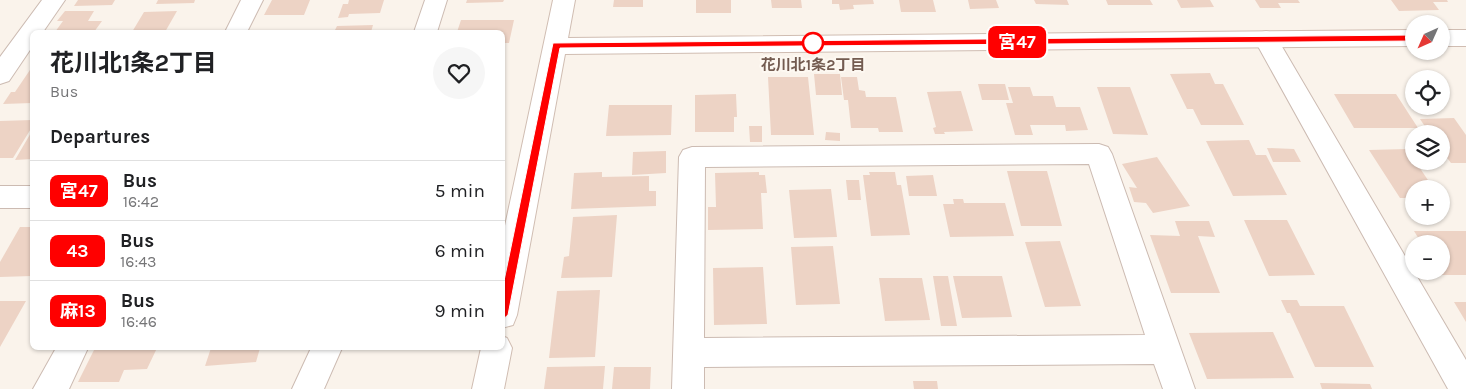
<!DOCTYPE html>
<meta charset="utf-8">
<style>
body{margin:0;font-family:Karla,"Noto Sans JP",sans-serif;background:#f6f6f6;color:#202124;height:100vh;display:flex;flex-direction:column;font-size:19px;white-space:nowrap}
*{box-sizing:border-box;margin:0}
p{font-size:16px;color:#757577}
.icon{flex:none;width:28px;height:28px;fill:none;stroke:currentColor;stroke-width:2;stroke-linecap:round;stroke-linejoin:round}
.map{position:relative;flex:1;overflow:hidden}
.side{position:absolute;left:30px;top:30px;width:475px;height:320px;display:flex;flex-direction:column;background:#fff;border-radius:8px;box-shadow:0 1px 4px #0004}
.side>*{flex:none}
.badge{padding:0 10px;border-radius:8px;font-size:18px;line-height:32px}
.needle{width:32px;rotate:225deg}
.tools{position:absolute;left:1405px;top:15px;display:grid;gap:10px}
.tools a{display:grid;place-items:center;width:45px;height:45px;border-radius:50%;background:#fff;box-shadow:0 1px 4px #0004;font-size:25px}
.map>.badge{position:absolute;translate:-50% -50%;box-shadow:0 0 0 2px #fff}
h2{padding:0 20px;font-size:19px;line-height:45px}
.round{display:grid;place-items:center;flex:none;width:52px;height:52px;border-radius:26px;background:#f6f6f6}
.summary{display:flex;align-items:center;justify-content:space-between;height:85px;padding:0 20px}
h1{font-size:24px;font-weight:700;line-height:38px}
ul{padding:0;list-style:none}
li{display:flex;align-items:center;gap:15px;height:60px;padding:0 20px;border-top:1px solid #e0e0e0}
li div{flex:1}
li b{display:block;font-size:19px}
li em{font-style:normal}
li .badge{min-width:55px;font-weight:700;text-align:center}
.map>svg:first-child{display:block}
</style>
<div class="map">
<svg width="1466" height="389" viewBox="0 0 1466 389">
<rect width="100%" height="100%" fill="#faf3eb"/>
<path fill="#edd3c5" d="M78,0H115L112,5L74,6Z
M158,0H195L194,3L156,4Z
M272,0H310L304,15H264Z
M349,0H384L380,13L349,14L348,17L338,18L343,4H348Z
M467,0H504L503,2L466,3Z
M614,0H643V7H613Z
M696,0H731V13H696Z
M771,0H801L802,8H772Z
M832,0H873L874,4L853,5L854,9L840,10L839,4H832Z
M899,0H933L936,12H901Z
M968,0H996L999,8L970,9Z
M1034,0H1067L1069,5L1036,4Z
M1106,0H1150L1153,5H1108Z
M1177,0H1210L1214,7L1181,8Z
M1255,0H1298L1300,3H1278L1281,8H1260Z
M1391,0H1447L1448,2H1433L1439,10L1399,11Z
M65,11H94L88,21H102L94,32H55L63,21H57Z
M177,11L165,32H132L144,12Z
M461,20H514L509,43H502V32H457Z
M373,25L371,32H334L337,26Z
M32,67V103L3,104L11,92H15Z
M1210,73L1215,84H1223L1244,125H1201L1193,109H1187L1170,74Z
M814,74H840L842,95H816Z
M768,77H808L814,135H771Z
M841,77H857L859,90L865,91L866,97H896L903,132H879L878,128H851L848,100H844Z
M978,84H1005L1009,100H982Z
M1008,87H1030L1033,96H1053L1056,107H1080L1088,130L1066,131L1065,125H1030L1033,135H1015L1006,103H1013Z
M1097,87H1130L1148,135L1113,134Z
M961,91L973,131L944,132L945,134H935L933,128L936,127L927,92Z
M736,94L737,117H734V132H695V95Z
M1334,94H1396L1418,128H1354Z
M609,105H672L671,135L606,136Z
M1454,118L1466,135V163H1451L1441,150V134H1430L1420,119Z
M32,120V127L13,158H0V121Z
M749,126H762V142H750Z
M32,131V159L15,160Z
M826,132L840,133V141L825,140Z
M1249,140L1256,155H1266L1287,195L1233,196L1206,141Z
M1267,148L1294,149L1301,162H1273Z
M1407,149L1434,189H1414V198H1400L1369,150Z
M666,151V173L632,175L633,152Z
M1157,157L1190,206L1153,213L1146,203L1134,202L1129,187L1137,188L1122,164Z
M1007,171H1047L1062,226H1021Z
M602,172V177L649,176V191H656V206L571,209L574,173Z
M759,172V175H765L767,193H761L763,229L708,230V207H716L715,173Z
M869,172H895L897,185H901L910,235L871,236L863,175H870Z
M933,175L937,196H909L906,176Z
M846,180H859L861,200H848Z
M831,189L837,237L794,238L789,190Z
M953,199H963L964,203H1005L1014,236L950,237L943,204H954Z
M617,215L612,277L561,278L564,257L569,256L573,217Z
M1244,220H1287L1315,275L1269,276Z
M1175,221H1209L1215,237L1198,236L1220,293H1171L1150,235L1180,236Z
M20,227H32V276L0,277V262Z
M1414,231H1466V275H1440L1438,271H1441V244H1422Z
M1060,241L1081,306L1045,307L1025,242Z
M833,246L840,304L796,305L791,247Z
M763,267L767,324L714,325L713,268Z
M933,276H948L957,326H941Z
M953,276H1002L1012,317L962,318Z
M879,278H922L930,320L885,321Z
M600,290L595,357L549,358L557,291Z
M1281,300H1297L1300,306H1344L1374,367H1315L1290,313H1287Z
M0,301H26L0,347Z
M1454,302H1466V322Z
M1273,332L1294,378L1207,379L1189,333Z
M95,348H157L147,369L124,370L119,382H78Z
M211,348H260L256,362L205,366Z
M605,366L603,389H544L547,367Z
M614,367H651L650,389H612Z
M913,381H937L938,389H914Z
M1320,383L1370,384L1372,389H1322Z"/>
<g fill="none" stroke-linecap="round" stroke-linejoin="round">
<defs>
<path id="street" d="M42,0H65L43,32H32V47L9,81L0,84V57Z
M241,0H263L247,32H225Z
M425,0H447L437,32H414Z
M1266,31L1274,33L1466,360V389H1448L1254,39L1258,33Z
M1099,144L1108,147L1112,154L1195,389H1163L1154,364L704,367V389H672L679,157L683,150L692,147ZM1089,164L1145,335L704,338L705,167Z
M0,186H32V208H0Z
M56,348H88L69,389H33Z
M311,348H342L324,389H292Z"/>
<path id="secondary" d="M553,0H575L568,38L1414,30V46L565,54L517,315L513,325L502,328V240Z
M1441,30H1466V46H1441Z
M502,336L507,338L512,348L504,389H472L481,348H502Z"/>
</defs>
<use href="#street" stroke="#ccbbb2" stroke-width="2"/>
<use href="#secondary" stroke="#d0bdb2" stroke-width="2"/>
<use href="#street" fill="#fff" fill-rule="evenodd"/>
<use href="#secondary" fill="#fff" fill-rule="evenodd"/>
</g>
<path fill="#f00" stroke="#fff" d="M1414,35L1418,38L1414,41L560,48L508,315L502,320L497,315L553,43Z"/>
<circle fill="#fff" stroke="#f00" stroke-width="2.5" cx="813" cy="43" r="10"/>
<g text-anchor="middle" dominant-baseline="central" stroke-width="4" stroke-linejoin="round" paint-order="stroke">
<g font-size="15" font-weight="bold" fill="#735b50" stroke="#fdf8f1">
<text x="813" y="65">花川北1条2丁目</text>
</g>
</g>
</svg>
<div class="tools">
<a><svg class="needle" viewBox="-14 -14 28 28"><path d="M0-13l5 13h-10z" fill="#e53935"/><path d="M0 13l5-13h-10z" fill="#757577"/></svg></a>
<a><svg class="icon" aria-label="locate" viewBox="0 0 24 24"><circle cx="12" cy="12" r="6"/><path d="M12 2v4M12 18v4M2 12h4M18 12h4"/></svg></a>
<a><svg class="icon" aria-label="layers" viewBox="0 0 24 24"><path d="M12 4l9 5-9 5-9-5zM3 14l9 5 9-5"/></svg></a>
<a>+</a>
<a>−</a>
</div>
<b class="badge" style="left:1017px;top:42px;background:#f00;color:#fff">宮47</b>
<section class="side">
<div class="summary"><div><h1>花川北1条2丁目</h1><p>Bus</p></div><a class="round"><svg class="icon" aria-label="heart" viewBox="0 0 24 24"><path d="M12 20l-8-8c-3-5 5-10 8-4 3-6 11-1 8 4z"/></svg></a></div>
<h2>Departures</h2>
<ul>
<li><span class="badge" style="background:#f00;color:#fff">宮47</span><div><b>Bus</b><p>16:42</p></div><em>5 min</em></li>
<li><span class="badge" style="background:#f00;color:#fff">43</span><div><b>Bus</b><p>16:43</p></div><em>6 min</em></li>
<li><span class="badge" style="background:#f00;color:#fff">麻13</span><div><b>Bus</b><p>16:46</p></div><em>9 min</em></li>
</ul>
</section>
</div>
